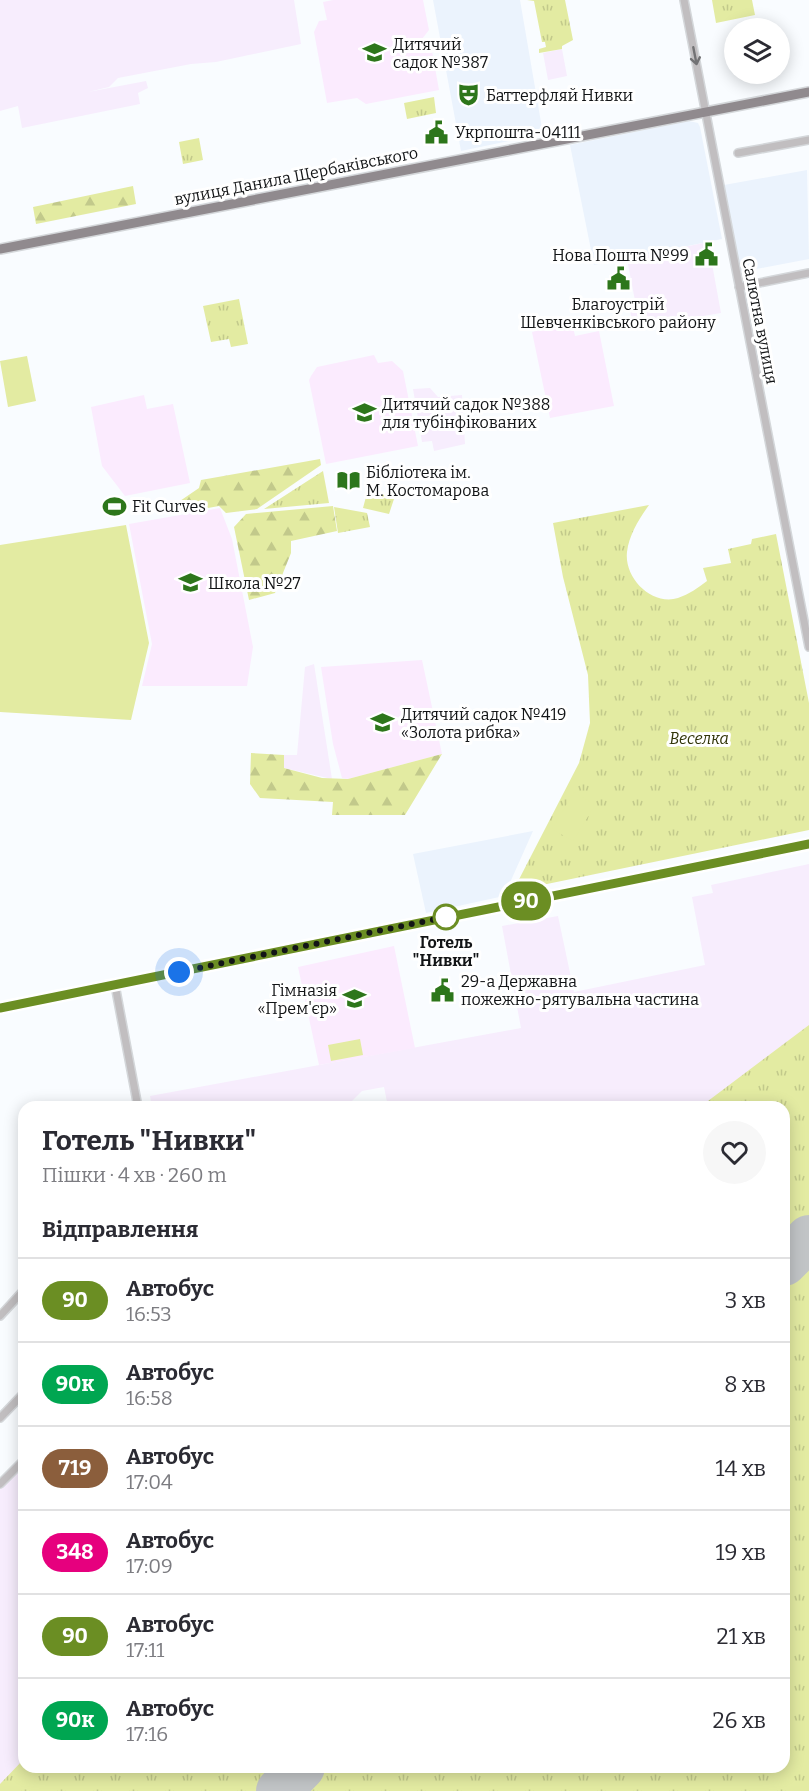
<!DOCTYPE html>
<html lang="uk">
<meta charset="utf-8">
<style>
body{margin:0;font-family:Bitter,serif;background:#f7f7f7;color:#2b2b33;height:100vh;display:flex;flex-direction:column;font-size:22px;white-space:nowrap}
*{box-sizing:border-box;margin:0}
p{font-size:20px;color:#7c7c81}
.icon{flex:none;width:33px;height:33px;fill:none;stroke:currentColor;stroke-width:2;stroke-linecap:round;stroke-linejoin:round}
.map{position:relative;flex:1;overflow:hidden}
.details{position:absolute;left:18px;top:1101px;width:772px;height:672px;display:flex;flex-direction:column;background:#fff;border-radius:18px;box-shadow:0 3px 15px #0003}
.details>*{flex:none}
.badge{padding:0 12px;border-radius:20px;font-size:21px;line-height:39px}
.tools{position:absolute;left:724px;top:18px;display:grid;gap:12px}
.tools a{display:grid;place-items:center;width:66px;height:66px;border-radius:50%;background:#fff;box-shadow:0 3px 15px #0003;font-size:30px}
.you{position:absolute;width:30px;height:30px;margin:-15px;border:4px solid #fff;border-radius:50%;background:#1a73e8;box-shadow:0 0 0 9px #1a73e833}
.map>.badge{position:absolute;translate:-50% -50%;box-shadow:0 0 0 3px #fff}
h2{padding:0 24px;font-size:22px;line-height:54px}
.round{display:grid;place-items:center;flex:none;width:63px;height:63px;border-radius:32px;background:#f7f7f7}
.summary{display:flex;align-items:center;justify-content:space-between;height:102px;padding:0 24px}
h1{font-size:28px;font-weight:700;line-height:45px}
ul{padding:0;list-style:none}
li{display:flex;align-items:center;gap:18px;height:84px;padding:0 24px;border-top:2px solid #e1e1e2}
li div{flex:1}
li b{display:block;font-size:22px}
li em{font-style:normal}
li .badge{min-width:66px;font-weight:700;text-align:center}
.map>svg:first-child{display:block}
</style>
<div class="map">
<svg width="809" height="1791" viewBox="0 0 809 1791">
<defs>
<pattern id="grass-tufts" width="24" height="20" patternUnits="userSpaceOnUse" patternTransform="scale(1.5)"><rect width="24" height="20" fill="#e3eba2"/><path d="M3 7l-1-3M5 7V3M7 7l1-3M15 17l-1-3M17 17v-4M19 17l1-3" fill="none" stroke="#c2c98b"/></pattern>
<pattern id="forest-firs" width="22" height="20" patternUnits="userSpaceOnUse" patternTransform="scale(1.5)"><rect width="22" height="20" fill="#e3eba2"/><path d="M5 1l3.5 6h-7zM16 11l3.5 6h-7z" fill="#c2c98b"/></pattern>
</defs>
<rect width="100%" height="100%" fill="#f9fcff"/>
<path fill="#ebf3fd" d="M433,0H520L543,134L461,151Z
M689,121L698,123L700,127L722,239L594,265L570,145Z
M807,170L809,259L741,272L724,185Z
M533,831L504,896L426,913L413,854Z"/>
<path fill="#f7edfd" d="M0,0H294L301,44L216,62L191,64L118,78L109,87L88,92L146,81L148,88L138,93L140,104L22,128L18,106L0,111Z
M562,49L567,76L548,80L543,53Z
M708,242L721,313L634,328L629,307L636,306L627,259Z
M430,388L438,397L462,395L465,444L434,451L432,441L422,442L413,389Z
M314,664L332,779L284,768V755H297L305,667Z
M809,864V1791H0V1487L24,1464V1767H784V1107H388L384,1087L362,1091L346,1107H152L150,1096L521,1028L502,926L558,916L574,992L705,965L692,897L713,893L711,885Z"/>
<path fill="#fbebfe" d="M333,0H423L429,30L422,39L424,49L432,51L439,90L366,104L357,98L327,103L314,32L319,21L327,20L323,2Z
M572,322L575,336L599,331L614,406L550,418L532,332Z
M374,355L378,363L392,361L403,371L418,446L326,464L309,380L311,376L317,367Z
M144,395L147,409L173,404L190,483L125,496L102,466L91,407Z
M220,508L232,539L253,647L247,686H142L152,644L129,524Z
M422,660L442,754L348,779L342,778L333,744L321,667Z
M394,946L415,1048L319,1065L298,967Z"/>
<path fill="url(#grass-tufts)" d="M527,0H565L573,40L562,46V49L539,53V49L546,47L545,42H542L534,1Z
M712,0H752L755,15L716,23Z
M434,97L436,113L407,119L404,103Z
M199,138L203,160L183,164L179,142Z
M239,299L248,344L231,347L229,339L211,342L203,306Z
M323,471L329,503L264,509Z
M367,493L395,496L389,514L363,508Z
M649,505C639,519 629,535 627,552C624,578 652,606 678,598C689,594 698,588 707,581L703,568L731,563L728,549L751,544L752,539L776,534L809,703V830L513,891L579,763L590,723L588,675L563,577L553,523Z
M334,507L367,513L370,527L338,533Z
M809,1025V1791H0V1784L24,1759V1767H784V1107H700Z"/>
<path fill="url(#forest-firs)" d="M133,186L136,204L36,224L33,207Z
M320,459L321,465L257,509L226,513L219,506L175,514L177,503L199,488L201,480Z
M333,506L337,531L291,541V553L275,593L249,600L234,527L246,514Z
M251,753L284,755V768L322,778L348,779L442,754L405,815H332L333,802L260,798L250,784Z"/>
<path fill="#e3eba2" d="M27,356L36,401L8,407L0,361Z
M126,525L149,643L131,720L0,712V545Z
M574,792L595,805L573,841L552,829Z
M360,1039L363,1055L331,1061L328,1045Z"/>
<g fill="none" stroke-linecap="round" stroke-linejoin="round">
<path stroke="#c1c4c6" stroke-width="46" d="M784,1263L809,1238
M279,1791L302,1767"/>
<defs>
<path id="minor" d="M684,0L809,647
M738,153L809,140
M739,287L809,273
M115,985L138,1107
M0,1008L809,844
M0,1316L24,1290
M0,1418L24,1393
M0,1484L24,1460"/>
<path id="major" d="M0,249L809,92"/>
</defs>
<use href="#minor" stroke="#d4d7da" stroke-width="10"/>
<use href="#major" stroke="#d4d7da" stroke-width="12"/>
<use href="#minor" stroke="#c1bec0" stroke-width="7"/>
<use href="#major" stroke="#908a8e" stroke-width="9"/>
</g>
<defs><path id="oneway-shaft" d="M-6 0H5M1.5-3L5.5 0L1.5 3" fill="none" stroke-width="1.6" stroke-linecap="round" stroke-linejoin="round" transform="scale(1.5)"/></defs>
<use stroke="#727274" href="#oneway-shaft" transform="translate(695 56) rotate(79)"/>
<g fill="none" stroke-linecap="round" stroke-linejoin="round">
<defs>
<path id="line" d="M0,1008L809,844"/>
</defs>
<use href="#line" stroke="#fff" stroke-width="14"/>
<use href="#line" stroke="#6b8e23" stroke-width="9"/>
<path stroke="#121416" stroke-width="6" stroke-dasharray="0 10.8" d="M179,972L446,917"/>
</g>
<defs>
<symbol id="school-bare" viewBox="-9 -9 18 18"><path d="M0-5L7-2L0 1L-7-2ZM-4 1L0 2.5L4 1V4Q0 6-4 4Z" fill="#2d761b" stroke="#fff" stroke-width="2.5" paint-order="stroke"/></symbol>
<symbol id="theatre-bare" viewBox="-9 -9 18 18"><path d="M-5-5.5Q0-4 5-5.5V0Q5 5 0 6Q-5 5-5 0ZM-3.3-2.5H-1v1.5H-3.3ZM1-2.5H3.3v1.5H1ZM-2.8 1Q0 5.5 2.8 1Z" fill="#2d761b" stroke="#fff" stroke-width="2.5" paint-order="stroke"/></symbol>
<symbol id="civic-bare" viewBox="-9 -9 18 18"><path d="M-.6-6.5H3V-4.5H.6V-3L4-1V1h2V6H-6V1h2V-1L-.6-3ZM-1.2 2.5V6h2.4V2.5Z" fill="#2d761b" stroke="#fff" stroke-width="2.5" paint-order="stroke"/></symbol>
<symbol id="library-bare" viewBox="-9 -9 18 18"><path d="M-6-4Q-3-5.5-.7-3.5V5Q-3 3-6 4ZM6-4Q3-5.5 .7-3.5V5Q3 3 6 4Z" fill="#2d761b" stroke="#fff" stroke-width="2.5" paint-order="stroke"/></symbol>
<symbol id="stadium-bare" viewBox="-9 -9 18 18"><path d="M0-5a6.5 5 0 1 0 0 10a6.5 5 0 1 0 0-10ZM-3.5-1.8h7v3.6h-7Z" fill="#2d761b" stroke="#fff" stroke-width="2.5" paint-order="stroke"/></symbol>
</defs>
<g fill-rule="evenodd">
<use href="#school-bare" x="358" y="36" width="33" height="33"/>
<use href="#theatre-bare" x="452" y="78" width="33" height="33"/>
<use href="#civic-bare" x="420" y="116" width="33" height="33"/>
<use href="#civic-bare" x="690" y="238" width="33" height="33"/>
<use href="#civic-bare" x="602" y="262" width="33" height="33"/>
<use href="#school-bare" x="348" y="396" width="33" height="33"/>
<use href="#library-bare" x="332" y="464" width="33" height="33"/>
<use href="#stadium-bare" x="98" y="490" width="33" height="33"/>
<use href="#school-bare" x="174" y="566" width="33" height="33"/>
<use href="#school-bare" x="366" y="706" width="33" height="33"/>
<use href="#civic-bare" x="426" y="974" width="33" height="33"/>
<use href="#school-bare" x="338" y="982" width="33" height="33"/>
</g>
<circle fill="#fff" stroke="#6b8e23" stroke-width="3" cx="446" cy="917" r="12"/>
<g text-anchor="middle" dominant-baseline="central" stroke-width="6" stroke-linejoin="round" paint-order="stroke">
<g font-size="16" fill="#121416" stroke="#fff" text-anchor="start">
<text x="393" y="44">Дитячий<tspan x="393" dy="18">садок №387</tspan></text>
<text x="486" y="95">Баттерфляй Нивки</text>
<text x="455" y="132">Укрпошта-04111</text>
<text x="689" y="255" text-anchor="end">Нова Пошта №99</text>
<text x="618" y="304" text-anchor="middle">Благоустрій<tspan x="618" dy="18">Шевченківського району</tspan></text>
<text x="382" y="404">Дитячий садок №388<tspan x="382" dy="18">для тубінфікованих</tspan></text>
<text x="366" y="472">Бібліотека ім.<tspan x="366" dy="18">М. Костомарова</tspan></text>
<text x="132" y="506">Fit Curves</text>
<text x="208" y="583">Школа №27</text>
<text x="401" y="714">Дитячий садок №419<tspan x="401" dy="18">«Золота рибка»</tspan></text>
<text x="461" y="981">29-а Державна<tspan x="461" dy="18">пожежно-рятувальна частина</tspan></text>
<text x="337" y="990" text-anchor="end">Гімназія<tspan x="337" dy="18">«Прем'єр»</tspan></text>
</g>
<g font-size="16" fill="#121416" stroke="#fff">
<text transform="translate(296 176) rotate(-11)">вулиця Данила Щербаківського</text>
<text transform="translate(760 321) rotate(79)">Салютна вулиця</text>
</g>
<g font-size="16" font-style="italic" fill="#313408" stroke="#fff">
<text x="699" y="738">Веселка</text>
</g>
<g font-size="16" font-weight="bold" fill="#121416" stroke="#fff">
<text x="446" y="942">Готель<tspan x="446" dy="18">"Нивки"</tspan></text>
</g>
</g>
</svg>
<div class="tools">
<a><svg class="icon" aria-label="layers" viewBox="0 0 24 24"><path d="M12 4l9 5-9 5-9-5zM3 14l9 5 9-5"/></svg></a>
</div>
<div class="you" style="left:179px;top:972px"></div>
<b class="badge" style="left:526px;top:901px;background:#6b8e23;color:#fff">90</b>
<section class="details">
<div class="summary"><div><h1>Готель &quot;Нивки&quot;</h1><p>Пішки · 4 хв · 260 m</p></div><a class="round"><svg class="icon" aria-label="heart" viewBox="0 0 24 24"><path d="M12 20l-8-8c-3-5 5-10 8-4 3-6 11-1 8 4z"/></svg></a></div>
<h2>Відправлення</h2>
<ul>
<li><span class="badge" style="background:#6b8e23;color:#fff">90</span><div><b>Автобус</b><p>16:53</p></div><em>3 хв</em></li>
<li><span class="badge" style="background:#00a651;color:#fff">90к</span><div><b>Автобус</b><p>16:58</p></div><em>8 хв</em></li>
<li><span class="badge" style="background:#8b5e3c;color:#fff">719</span><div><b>Автобус</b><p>17:04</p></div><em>14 хв</em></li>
<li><span class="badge" style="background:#e6007e;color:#fff">348</span><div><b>Автобус</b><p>17:09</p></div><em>19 хв</em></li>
<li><span class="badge" style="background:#6b8e23;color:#fff">90</span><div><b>Автобус</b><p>17:11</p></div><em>21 хв</em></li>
<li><span class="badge" style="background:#00a651;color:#fff">90к</span><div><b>Автобус</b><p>17:16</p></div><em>26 хв</em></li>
</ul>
</section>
</div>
